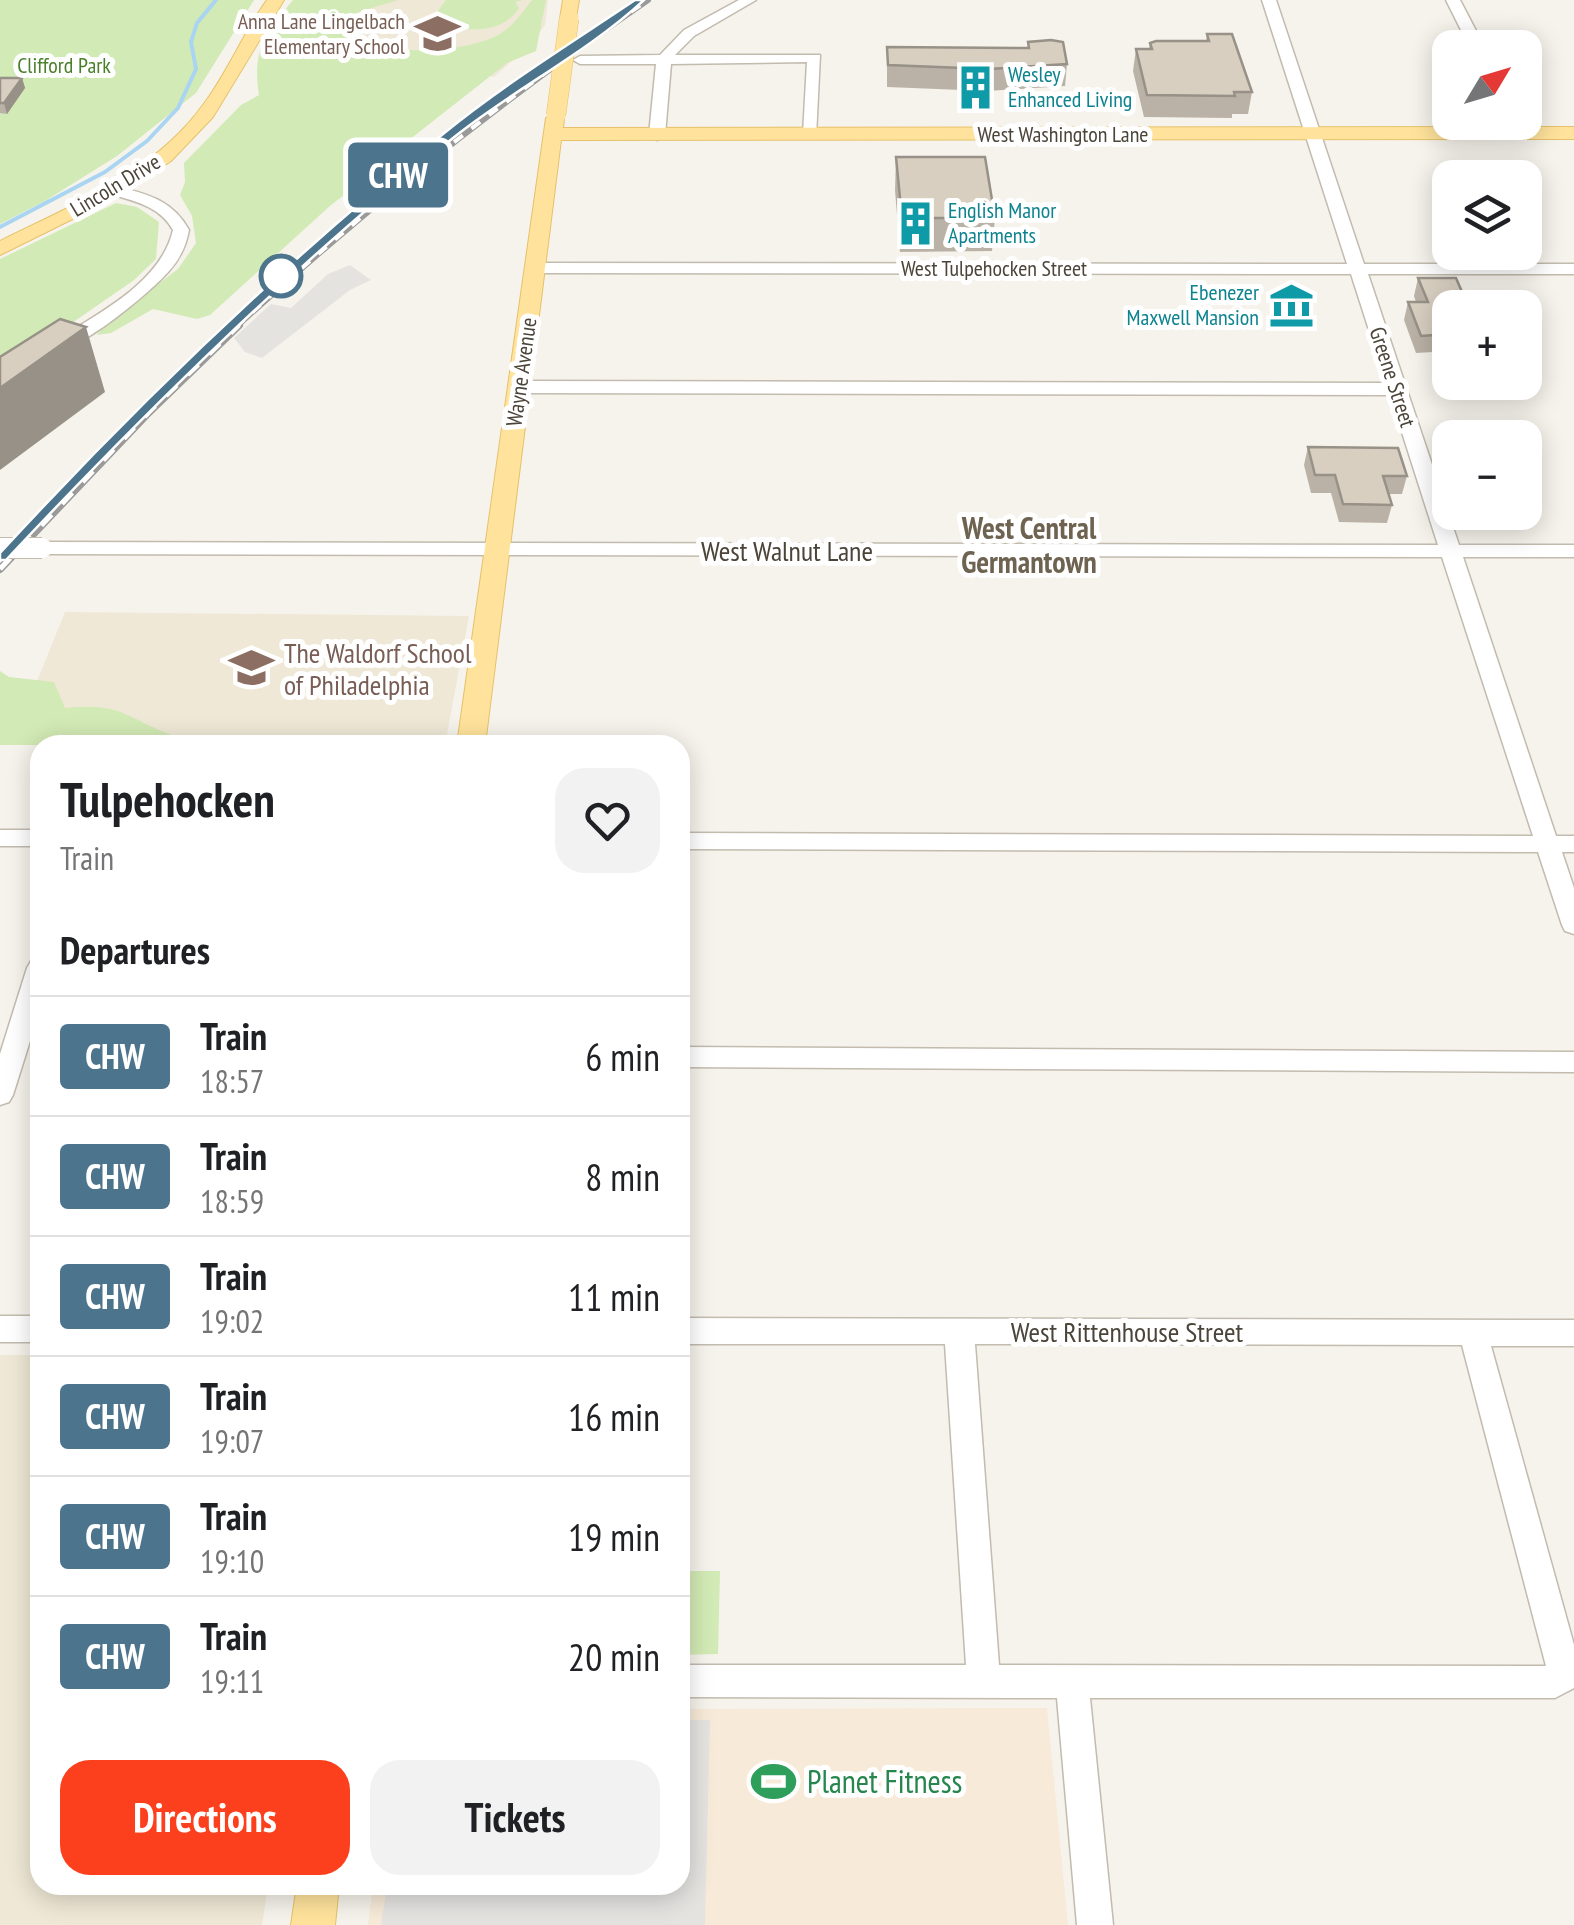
<!DOCTYPE html>
<meta charset="utf-8">
<style>
body{margin:0;font-family:"PT Sans Narrow",sans-serif;background:#f2f2f2;color:#202124;height:100vh;display:flex;flex-direction:column;font-size:38px;white-space:nowrap}
*{box-sizing:border-box;margin:0}
p{font-size:32px;color:#757577}
.icon{flex:none;width:55px;height:55px;fill:none;stroke:currentColor;stroke-width:2;stroke-linecap:round;stroke-linejoin:round}
.map{position:relative;flex:1;overflow:hidden}
.sheet{position:absolute;left:30px;top:735px;width:660px;height:1160px;display:flex;flex-direction:column;background:#fff;border-radius:30px;box-shadow:0 5px 25px #0003}
.sheet>*{flex:none}
.badge{padding:0 20px;border-radius:8px;font-size:35px;line-height:65px}
.needle{width:65px;rotate:52deg}
.buttons{position:absolute;left:1432px;top:30px;display:grid;gap:20px}
.buttons a{display:grid;place-items:center;width:110px;height:110px;border-radius:20px;background:#fff;box-shadow:0 5px 25px #0003;font-size:50px}
.map>.badge{position:absolute;translate:-50% -50%;box-shadow:0 0 0 5px #fff}
h2{padding:0 30px;font-size:38px;line-height:90px}
.round{display:grid;place-items:center;flex:none;width:105px;height:105px;border-radius:30px;background:#f2f2f2}
.head{display:flex;align-items:center;justify-content:space-between;height:170px;padding:0 30px}
h1{font-size:48px;font-weight:800;line-height:75px}
.action{display:flex;gap:20px;margin-top:auto;padding:20px 30px}
.action a{flex:1;height:115px;border-radius:30px;background:#fc3f1d;color:#fff;font-size:40px;font-weight:800;line-height:115px;text-align:center}
.action a+a{background:#f2f2f2;color:#202124}
ul{padding:0;list-style:none}
li{display:flex;align-items:center;gap:30px;height:120px;padding:0 30px;border-top:2px solid #e0e0e0}
li div{flex:1}
li b{display:block;font-size:38px}
li em{font-style:normal}
li .badge{min-width:110px;font-weight:700;text-align:center}
.map>svg:first-child{display:block}
</style>
<div class="map">
<svg width="1574" height="1925" viewBox="0 0 1574 1925">
<rect width="100%" height="100%" fill="#f6f3ec"/>
<path fill="#f7ead8" d="M1047,1708L1068,1925H368L373,1885H680V1709Z"/>
<path fill="#efe8d6" d="M313,0H548L545,25L533,42L494,77L296,22Z
M65,612L469,616L445,745H138L145,722L21,721Z
M0,1355H40V1885H268L262,1925H0Z"/>
<path fill="#d2eab5" d="M0,0H254L196,93L117,156L45,201L0,224Z
M293,0H398L355,13L357,34C384,59 469,52 500,34C514,25 522,13 532,0H546L536,51L507,63L409,140L397,155L331,205L210,315L197,319L153,309L111,333L97,335L105,324L178,269L196,243L192,216L180,195L185,182L184,163L241,105L259,95C252,50 265,34 293,0Z
M446,0H523L515,2L519,8C501,36 463,31 433,23L432,19Z
M116,203L137,207L159,222L156,259L134,280L0,373V259Z
M0,671L9,677L54,682L65,708C121,702 125,717 174,736V745H0Z
M680,1571H720L718,1654L680,1655Z"/>
<path fill="#e5e3e0" d="M350,265L371,280L350,290L262,358L245,352L234,338L271,304L291,308L328,274Z
M680,1720H710L705,1925H381L387,1885H680Z"/>
<g fill="none" stroke-linecap="round" stroke-linejoin="round">
<path stroke="#a9d4f2" stroke-width="4" d="M0,227L105,172L147,141L178,108L196,69L191,42L197,23L216,0"/>
<defs>
<path id="minor" d="M739,0H756L694,36L675,55H820L816,137L803,134L807,62L671,64L665,135L657,140L649,135L656,64H580L573,60L580,56L660,55L684,30Z
M1262,0H1276L1364,264H1574V274H1368L1459,545H1574V557H1463L1556,836H1574V852H1562L1574,888V934L1565,931L1562,925L1538,852L680,849V833L1533,836L1442,557L42,554L32,548L42,542L1438,545L1390,395L519,393L510,387L519,381L1386,383L1351,274L535,273L526,268L535,263L1347,264Z
M1446,0H1460L1485,48H1470Z
M113,185C146,194 172,199 189,230C186,246 180,259 169,271C152,291 78,353 55,349V341C97,314 161,283 173,230C159,205 133,201 107,193V187Z
M0,830H40V846H0Z
M40,959V1009L13,1095L9,1102L0,1105V1054L27,968L31,961Z
M680,1047L1574,1052V1072L680,1067Z
M0,1316H40V1342H0Z
M680,1318L1574,1320V1346H1491L1574,1645V1688L1555,1698H1090L1113,1925H1077L1057,1698L680,1697V1665H966L945,1344H680ZM975,1344L1462,1345L1546,1666L999,1665Z"/>
<path id="major" d="M267,0H284L213,117L171,161L119,196L0,255V241C72,205 154,173 203,105C228,72 243,33 267,0Z
M563,0H579L575,23L560,19Z
M555,112L564,118L563,128L1574,127V139L561,140L485,745H457L546,118Z
M297,1885H339L335,1925H291Z"/>
</defs>
<use href="#minor" stroke="#c2bbae" stroke-width="3"/>
<use href="#major" stroke="#e6c16a" stroke-width="2"/>
<use href="#minor" fill="#fff" fill-rule="evenodd"/>
<use href="#major" fill="#ffe39c" fill-rule="evenodd"/>
<defs>
<path id="rail-far1" d="M236,327C366,208 502,100 648,0"/>
<path id="rail" d="M0,569L149,412L239,325"/>
</defs>
<use href="#rail-far1" stroke="#9a9a9a" stroke-width="6"/>
<use href="#rail" stroke="#9a9a9a" stroke-width="8"/>
<use href="#rail-far1" stroke="#fff" stroke-width="4" stroke-dasharray="11" stroke-linecap="butt"/>
<use href="#rail" stroke="#fff" stroke-width="5" stroke-dasharray="15" stroke-linecap="butt"/>
<defs>
<path id="minor-bridge" d="M0,548H42"/>
<path id="major-bridge" d="M556,115L569,19"/>
</defs>
<use href="#minor-bridge" stroke="#c2bbae" stroke-width="22" stroke-linecap="butt"/>
<use href="#major-bridge" stroke="#e6c16a" stroke-width="20" stroke-linecap="butt"/>
<use href="#minor-bridge" stroke="#fff" stroke-width="20"/>
<use href="#major-bridge" stroke="#ffe39c" stroke-width="19"/>
</g>
<path fill="#bab2a6" d="M1207,34L1252,92L1248,114H1232V118L1144,117L1133,71L1136,49H1149L1150,43L1206,41Z
M1028,42L1067,64L1065,86L987,91L887,87V47L1028,48Z
M0,78H22L25,88L7,114L0,113Z
M896,157L995,218L992,251L900,252L895,190Z
M1418,278L1450,308V351L1416,353L1404,320L1408,302H1416L1414,296Z
M1308,447L1407,476L1402,494H1388L1392,505L1387,523L1339,522L1331,493H1311L1304,465Z"/>
<path fill="#979187" d="M22,78L25,88L7,114L4,103Z
M86,327L105,392L0,470V388Z"/>
<path fill="#d8cfc1" stroke="#979187" stroke-width="2.5" d="M1207,34H1232L1252,92H1234L1235,96L1147,95L1136,49H1152L1150,43L1156,41H1209Z
M1051,40L1063,42L1067,64L989,69L888,65L887,47L1029,48L1028,42Z
M0,78H22L4,103H0Z
M896,157H985L995,218H902Z
M1418,278H1456L1469,308H1450V334L1421,336L1408,302H1428Z
M60,319L86,327L0,388V357Z
M1308,447L1398,448L1407,476H1383L1392,505L1343,504L1335,475H1315Z"/>
<path fill="#4c748c" stroke="#fff" stroke-width="2.5" d="M635,0H644C587,53 514,89 453,138C292,267 147,410 6,560H0V553C138,403 281,265 443,134C503,85 571,43 635,0Z"/>
<defs>
<symbol id="school-bare" viewBox="-9 -9 18 18"><path d="M0-5L7-2L0 1L-7-2ZM-4 1L0 2.5L4 1V4Q0 6-4 4Z" fill="#8d6e63" stroke="#fff" stroke-width="2.5" paint-order="stroke"/></symbol>
<symbol id="building-bare" viewBox="-9 -9 18 18"><path d="M-4-6H4V6H1V3H-1V6H-4ZM-2.5-4.3h1.7v1.8h-1.7ZM.8-4.3h1.7v1.8H.8ZM-2.5-1h1.7V.8h-1.7ZM.8-1h1.7V.8H.8Z" fill="#0f9aa8" stroke="#fff" stroke-width="2.5" paint-order="stroke"/></symbol>
<symbol id="museum-bare" viewBox="-9 -9 18 18"><path d="M0-6L6-3V-2H-6V-3ZM-5-1h2V3h-2ZM-1-1h2V3h-2ZM3-1h2V3H3ZM-6 4H6V6H-6Z" fill="#0f9aa8" stroke="#fff" stroke-width="2.5" paint-order="stroke"/></symbol>
<symbol id="stadium-bare" viewBox="-9 -9 18 18"><path d="M0-5a6.5 5 0 1 0 0 10a6.5 5 0 1 0 0-10ZM-3.5-1.8h7v3.6h-7Z" fill="#2e9e5b" stroke="#fff" stroke-width="2.5" paint-order="stroke"/></symbol>
</defs>
<g fill-rule="evenodd">
<use href="#school-bare" x="406" y="2" width="63" height="63"/>
<use href="#building-bare" x="944" y="56" width="63" height="63"/>
<use href="#building-bare" x="884" y="192" width="63" height="63"/>
<use href="#museum-bare" x="1260" y="274" width="63" height="63"/>
<use href="#school-bare" x="220" y="636" width="63" height="63"/>
<use href="#stadium-bare" x="742" y="1750" width="63" height="63"/>
</g>
<circle fill="#fff" stroke="#4c748c" stroke-width="5" cx="281" cy="276" r="20"/>
<g text-anchor="middle" dominant-baseline="central" stroke-width="10" stroke-linejoin="round" paint-order="stroke">
<g font-size="22" fill="#785e54" stroke="#fff" text-anchor="end">
<text x="405" y="21">Anna Lane Lingelbach<tspan x="405" dy="25">Elementary School</tspan></text>
</g>
<g font-size="22" fill="#4a7f2a" stroke="#fff">
<text x="64" y="65">Clifford Park</text>
</g>
<g font-size="22" fill="#0d838f" stroke="#fff" text-anchor="start">
<text x="1008" y="74">Wesley<tspan x="1008" dy="25">Enhanced Living</tspan></text>
<text x="948" y="210">English Manor<tspan x="948" dy="25">Apartments</tspan></text>
<text x="1259" y="292" text-anchor="end">Ebenezer<tspan x="1259" dy="25">Maxwell Mansion</tspan></text>
</g>
<g font-size="22" fill="#4b4439" stroke="#fff">
<text x="1063" y="134">West Washington Lane</text>
<text transform="translate(115 185) rotate(-31)">Lincoln Drive</text>
<text x="994" y="268">West Tulpehocken Street</text>
<text transform="translate(521 372) rotate(-82)">Wayne Avenue</text>
<text transform="translate(1393 377) rotate(72)">Greene Street</text>
</g>
<g font-size="28" fill="#4b4439" stroke="#fff">
<text x="787" y="550">West Walnut Lane</text>
<text x="1127" y="1331">West Rittenhouse Street</text>
</g>
<g font-size="28" fill="#785e54" stroke="#fff" text-anchor="start">
<text x="284" y="652">The Waldorf School<tspan x="284" dy="32">of Philadelphia</tspan></text>
</g>
<g font-size="30" font-weight="bold" fill="#6e6250" stroke="#fff">
<text x="1029" y="527">West Central<tspan x="1029" dy="34">Germantown</tspan></text>
</g>
<g font-size="32" fill="#27864d" stroke="#fff" text-anchor="start">
<text x="807" y="1781">Planet Fitness</text>
</g>
</g>
</svg>
<div class="buttons">
<a><svg class="needle" viewBox="-14 -14 28 28"><path d="M0-13l5 13h-10z" fill="#e53935"/><path d="M0 13l5-13h-10z" fill="#757577"/></svg></a>
<a><svg class="icon" aria-label="layers" viewBox="0 0 24 24"><path d="M12 4l9 5-9 5-9-5zM3 14l9 5 9-5"/></svg></a>
<a>+</a>
<a>−</a>
</div>
<b class="badge" style="left:398px;top:175px;background:#4c748c;color:#fff">CHW</b>
<section class="sheet">
<div class="head"><div><h1>Tulpehocken</h1><p>Train</p></div><a class="round"><svg class="icon" aria-label="heart" viewBox="0 0 24 24"><path d="M12 20l-8-8c-3-5 5-10 8-4 3-6 11-1 8 4z"/></svg></a></div>
<h2>Departures</h2>
<ul>
<li><span class="badge" style="background:#4c748c;color:#fff">CHW</span><div><b>Train</b><p>18:57</p></div><em>6 min</em></li>
<li><span class="badge" style="background:#4c748c;color:#fff">CHW</span><div><b>Train</b><p>18:59</p></div><em>8 min</em></li>
<li><span class="badge" style="background:#4c748c;color:#fff">CHW</span><div><b>Train</b><p>19:02</p></div><em>11 min</em></li>
<li><span class="badge" style="background:#4c748c;color:#fff">CHW</span><div><b>Train</b><p>19:07</p></div><em>16 min</em></li>
<li><span class="badge" style="background:#4c748c;color:#fff">CHW</span><div><b>Train</b><p>19:10</p></div><em>19 min</em></li>
<li><span class="badge" style="background:#4c748c;color:#fff">CHW</span><div><b>Train</b><p>19:11</p></div><em>20 min</em></li>
</ul>
<div class="action"><a>Directions</a><a>Tickets</a></div>
</section>
</div>
